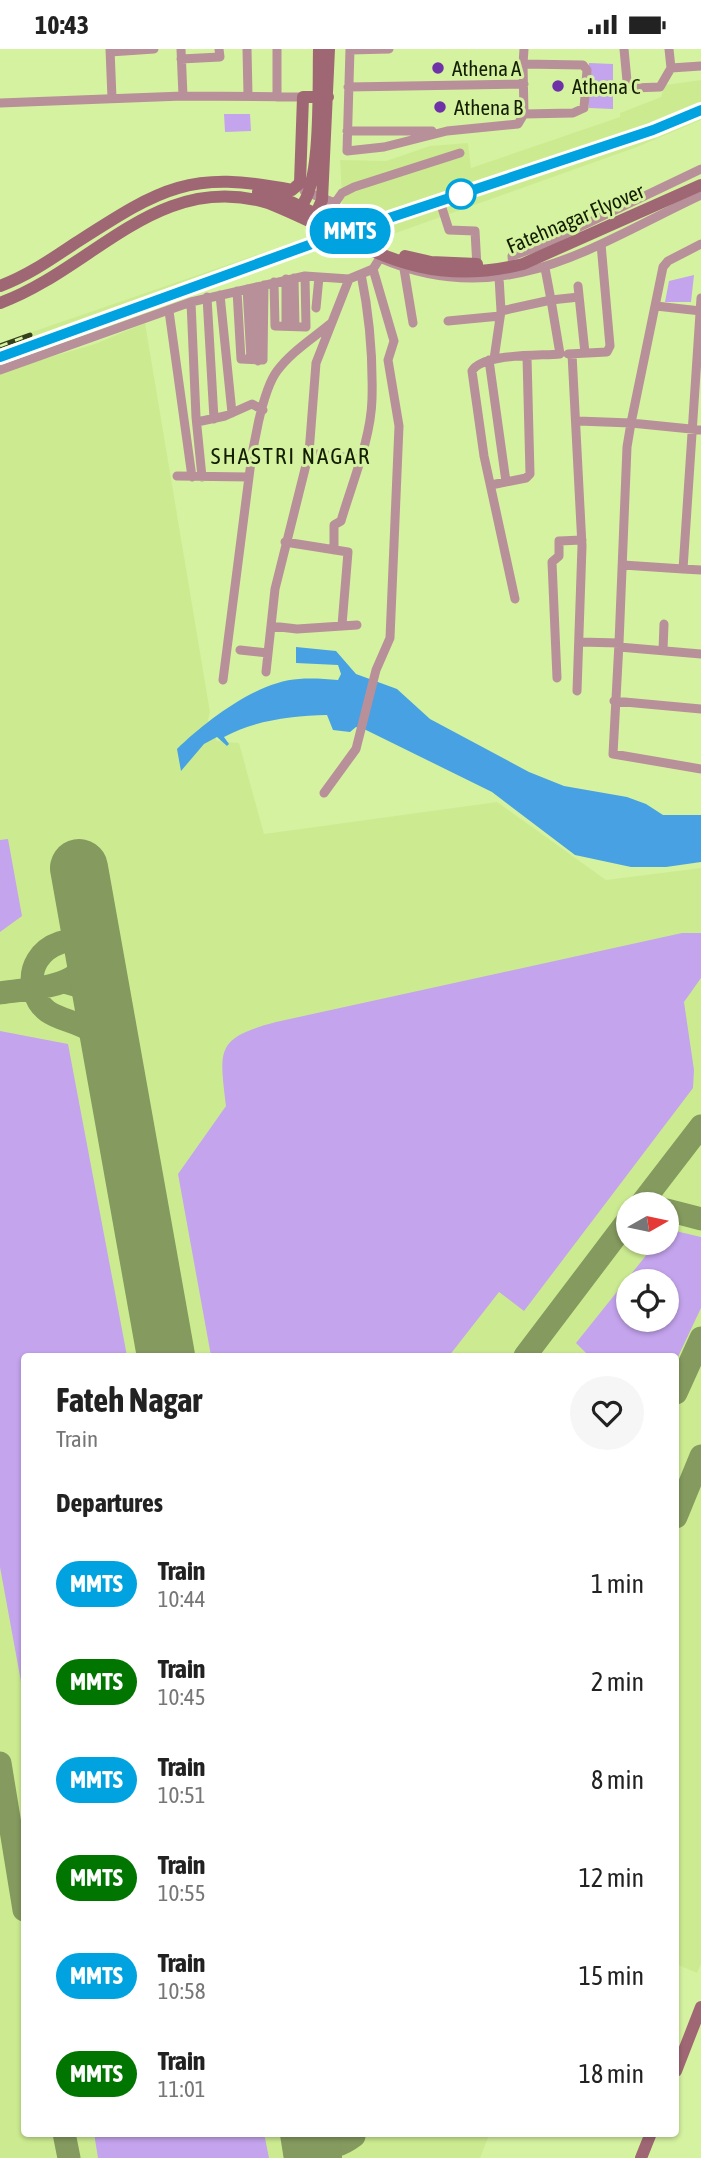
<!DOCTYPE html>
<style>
body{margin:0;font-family:"Asap Condensed",sans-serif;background:#f6f6f6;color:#222;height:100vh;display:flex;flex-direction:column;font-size:26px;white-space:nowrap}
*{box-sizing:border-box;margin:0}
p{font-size:23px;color:#767676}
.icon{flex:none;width:38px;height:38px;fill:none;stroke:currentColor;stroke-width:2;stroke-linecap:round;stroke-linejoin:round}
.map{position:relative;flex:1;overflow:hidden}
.details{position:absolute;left:21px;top:1304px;width:658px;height:784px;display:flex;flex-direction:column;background:#fff;border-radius:7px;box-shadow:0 2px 5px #0004}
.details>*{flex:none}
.badge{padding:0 14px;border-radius:23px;font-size:24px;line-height:46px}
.needle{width:46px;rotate:81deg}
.controls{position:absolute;left:616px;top:1143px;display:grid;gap:14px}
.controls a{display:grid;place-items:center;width:63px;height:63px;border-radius:50%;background:#fff;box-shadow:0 2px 5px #0004;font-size:35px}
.map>.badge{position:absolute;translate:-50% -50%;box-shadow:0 0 0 4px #fff}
h2{padding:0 35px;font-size:26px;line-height:63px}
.round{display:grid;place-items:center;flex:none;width:74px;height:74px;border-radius:37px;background:#f6f6f6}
.headline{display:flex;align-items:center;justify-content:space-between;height:119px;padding:0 35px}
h1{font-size:33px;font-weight:700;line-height:52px}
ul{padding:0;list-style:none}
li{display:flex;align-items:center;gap:21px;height:98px;padding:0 35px}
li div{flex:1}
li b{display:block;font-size:26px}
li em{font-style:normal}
li .badge{min-width:77px;font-weight:700;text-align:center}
.status{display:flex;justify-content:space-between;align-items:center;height:49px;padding:0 35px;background:#fff;direction:ltr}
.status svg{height:19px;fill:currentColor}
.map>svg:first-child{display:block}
</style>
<div class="status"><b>10:43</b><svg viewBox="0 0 49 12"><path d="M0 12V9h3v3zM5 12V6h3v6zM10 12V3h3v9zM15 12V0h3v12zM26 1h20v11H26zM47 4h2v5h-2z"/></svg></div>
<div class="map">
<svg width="701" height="2109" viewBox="0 0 701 2109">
<rect width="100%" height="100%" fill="#d5f2a0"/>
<path fill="#cceb91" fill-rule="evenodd" d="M701,31V71L637,98L393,185L370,182L228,231L153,264L0,316V294L320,184L343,166L340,111L386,112L430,97L468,94L471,119L620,68V64L661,48L665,36Z
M145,274L210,663L208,671L217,692L239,694L264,785L497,753L606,831L701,819V1915L697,1924L676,1915V1307H24V2084H490L480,2109H0V323L95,295ZM628,1155H667V1194H628ZM628,1232H667V1270H628Z"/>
<path fill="#c4a4ed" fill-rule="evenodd" d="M589,14L613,15V60L589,59Z
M224,65H250L251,82L225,83Z
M694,226L691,253H665L669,232Z
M8,790L22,867L0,883V791Z
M682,884H701V929L684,953L694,1021L693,1039L524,1262L499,1243L449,1307H211L178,1125L226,1057C219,999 216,989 276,973Z
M0,982L68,995L127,1307H24V1649L0,1518Z
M667,1180L701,1188V1259L676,1312V1307H589L576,1294L656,1194H667ZM628,1232H667V1270H628Z
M94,2084H264L269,2109H98Z"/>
<path fill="#48a1e3" d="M296,598L336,602L356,625L397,640L430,670L529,723L564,737L627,748L646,755L663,766H701V813L666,818H631L575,806L492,743L366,681L356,678L350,683L333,681L327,666C292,667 255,671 224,688L229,695L227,697L217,688L204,695L181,722L177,700C206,672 258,632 299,630C312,629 325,630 338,631L341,625L338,616L296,614Z"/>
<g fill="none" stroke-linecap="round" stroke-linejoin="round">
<path stroke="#849a5e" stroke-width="23" d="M64,933L89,940L105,959
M0,944C37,938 87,941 94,895
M113,1006C113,982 119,937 111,916C92,870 20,894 34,942C46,984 93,958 114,1012
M641,1155L701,1077
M667,1161L701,1170
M525,1307L628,1171
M676,1344L701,1289
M676,1468L701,1407
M0,1714L24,1861
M64,2084L69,2109
M309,2085L317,2097C333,2099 342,2096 354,2087"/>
<path stroke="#849a5e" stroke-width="58" d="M79,819L166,1307
M309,2084L313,2109"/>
<path stroke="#b89099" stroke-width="9" d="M110,0L112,49
M181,0L183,47
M247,0L248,46
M277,0V48
M350,0L347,102L384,98L447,82L518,75L524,65L573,64L584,59L587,21L583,16L523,15L524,0
M624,0L627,32L633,39L660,38L671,19
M669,0L671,19L701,17
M350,1L389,0
M110,3L154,0
M181,10L220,8L219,0
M523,15L524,65
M348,38L524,35
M0,54L183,47L303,48
M347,82H432
M304,142L335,154L342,144L354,138L460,104
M442,159L449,181L475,182L477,218
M701,195L668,212L663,218L631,374L701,381
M545,219L551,251L579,248
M404,220L413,274
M513,220L512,207L542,196L701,120
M294,229L295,277
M274,233L275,277L306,278L305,227
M578,237L585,304
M256,238L258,312
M247,240L251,310
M237,242L241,310L263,311L264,236
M220,246L232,364
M207,248L214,370
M701,249L683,520L701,521
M191,253L196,368L202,428
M656,257L701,262
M316,259L319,228
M169,262L192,428
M501,262L551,251L560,305C539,307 482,304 472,322L484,407L515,550
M448,272L500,267
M286,276V230
M568,305L607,303L610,297L601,195
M572,305L582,497L577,642
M494,310L501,262L499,228
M489,311L506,433
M0,321L191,253L305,227L349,230L373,220L380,209C504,263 592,197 701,146
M578,372L631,374L627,398L619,594L580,593
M197,373L225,367L252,355L263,361
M309,404L359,410
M177,427L249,428C252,402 262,342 277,322C291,303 312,290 330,275
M491,436L526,429L530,425L527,308
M285,493L348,503L342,576
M334,501V476L341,472C352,434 371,390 372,350C373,309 369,264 361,225
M623,516L683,520
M271,577L297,580L357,576
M619,594L613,705L701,720
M619,598L701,605
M240,601L268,604
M663,601L664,575
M266,623L275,540L309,404L316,314L349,230
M557,629L552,513L559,507V492L582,491
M223,631L249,428
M614,652L701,660
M324,744L356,700L376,621L390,589L399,377L388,311L394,292L373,220"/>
<path stroke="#9f6774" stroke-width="12" d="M258,143L291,153L363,188
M301,157C322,134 318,35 319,0
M310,169L315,167L322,151L329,0
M405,207L431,213L477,215
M0,237C27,227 50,211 74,195C160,140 188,120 292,141L300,134L303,48H328
M0,254C93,220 158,121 268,154C363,192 414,242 523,215L701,136
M676,2022L701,1958
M641,2109L651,2084"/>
<defs>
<path id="rail" d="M0,297L30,286
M0,308L320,192L653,81L701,61"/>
</defs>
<use href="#rail" stroke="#34411b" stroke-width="5"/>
<use href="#rail" stroke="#d5f2a0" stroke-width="2.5" stroke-dasharray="8" stroke-linecap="butt"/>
</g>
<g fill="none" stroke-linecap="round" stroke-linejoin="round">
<defs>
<path id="line" d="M0,308L320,192L653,81L701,61"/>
</defs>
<use href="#line" stroke="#fff" stroke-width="16"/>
<use href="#line" stroke="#00a3e0" stroke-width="10"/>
</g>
<g fill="#6f31a7" stroke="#d5f2a0" stroke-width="2.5">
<circle cx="438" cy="19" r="7"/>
<circle cx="558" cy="37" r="7"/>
<circle cx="440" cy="58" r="7"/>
</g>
<circle fill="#fff" stroke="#00a3e0" stroke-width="3.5" cx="461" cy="145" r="14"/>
<g text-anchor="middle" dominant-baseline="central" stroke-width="6" stroke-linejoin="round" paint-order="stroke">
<g font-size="21" fill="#131d00" stroke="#d5f2a0" text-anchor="start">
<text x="452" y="19">Athena A</text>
<text x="572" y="37">Athena C</text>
<text x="454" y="58">Athena B</text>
</g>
<g font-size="21" fill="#131d00" stroke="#d5f2a0">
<text transform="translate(575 169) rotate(-23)">Fatehnagar Flyover</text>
</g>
<g font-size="23" letter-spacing="2" fill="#131d00" stroke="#d5f2a0">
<text x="291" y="407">SHASTRI NAGAR</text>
</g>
</g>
</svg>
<div class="controls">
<a><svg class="needle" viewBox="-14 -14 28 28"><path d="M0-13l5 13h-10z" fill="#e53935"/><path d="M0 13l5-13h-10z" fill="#767676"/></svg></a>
<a><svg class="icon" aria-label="locate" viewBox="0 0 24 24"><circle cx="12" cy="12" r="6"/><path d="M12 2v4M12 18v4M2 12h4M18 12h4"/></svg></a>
</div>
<b class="badge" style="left:350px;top:182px;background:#00a3e0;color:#fff">MMTS</b>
<section class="details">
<div class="headline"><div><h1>Fateh Nagar</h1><p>Train</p></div><a class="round"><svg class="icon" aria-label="heart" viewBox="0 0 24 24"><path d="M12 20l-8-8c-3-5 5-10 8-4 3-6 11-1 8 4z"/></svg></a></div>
<h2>Departures</h2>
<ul>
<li><span class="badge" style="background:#00a3e0;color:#fff">MMTS</span><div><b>Train</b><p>10:44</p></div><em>1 min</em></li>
<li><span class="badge" style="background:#007500;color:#fff">MMTS</span><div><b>Train</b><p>10:45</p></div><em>2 min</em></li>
<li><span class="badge" style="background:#00a3e0;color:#fff">MMTS</span><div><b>Train</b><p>10:51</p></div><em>8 min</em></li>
<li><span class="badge" style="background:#007500;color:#fff">MMTS</span><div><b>Train</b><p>10:55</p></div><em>12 min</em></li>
<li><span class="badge" style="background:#00a3e0;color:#fff">MMTS</span><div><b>Train</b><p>10:58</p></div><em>15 min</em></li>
<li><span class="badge" style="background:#007500;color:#fff">MMTS</span><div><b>Train</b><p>11:01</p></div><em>18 min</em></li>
</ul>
</section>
</div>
